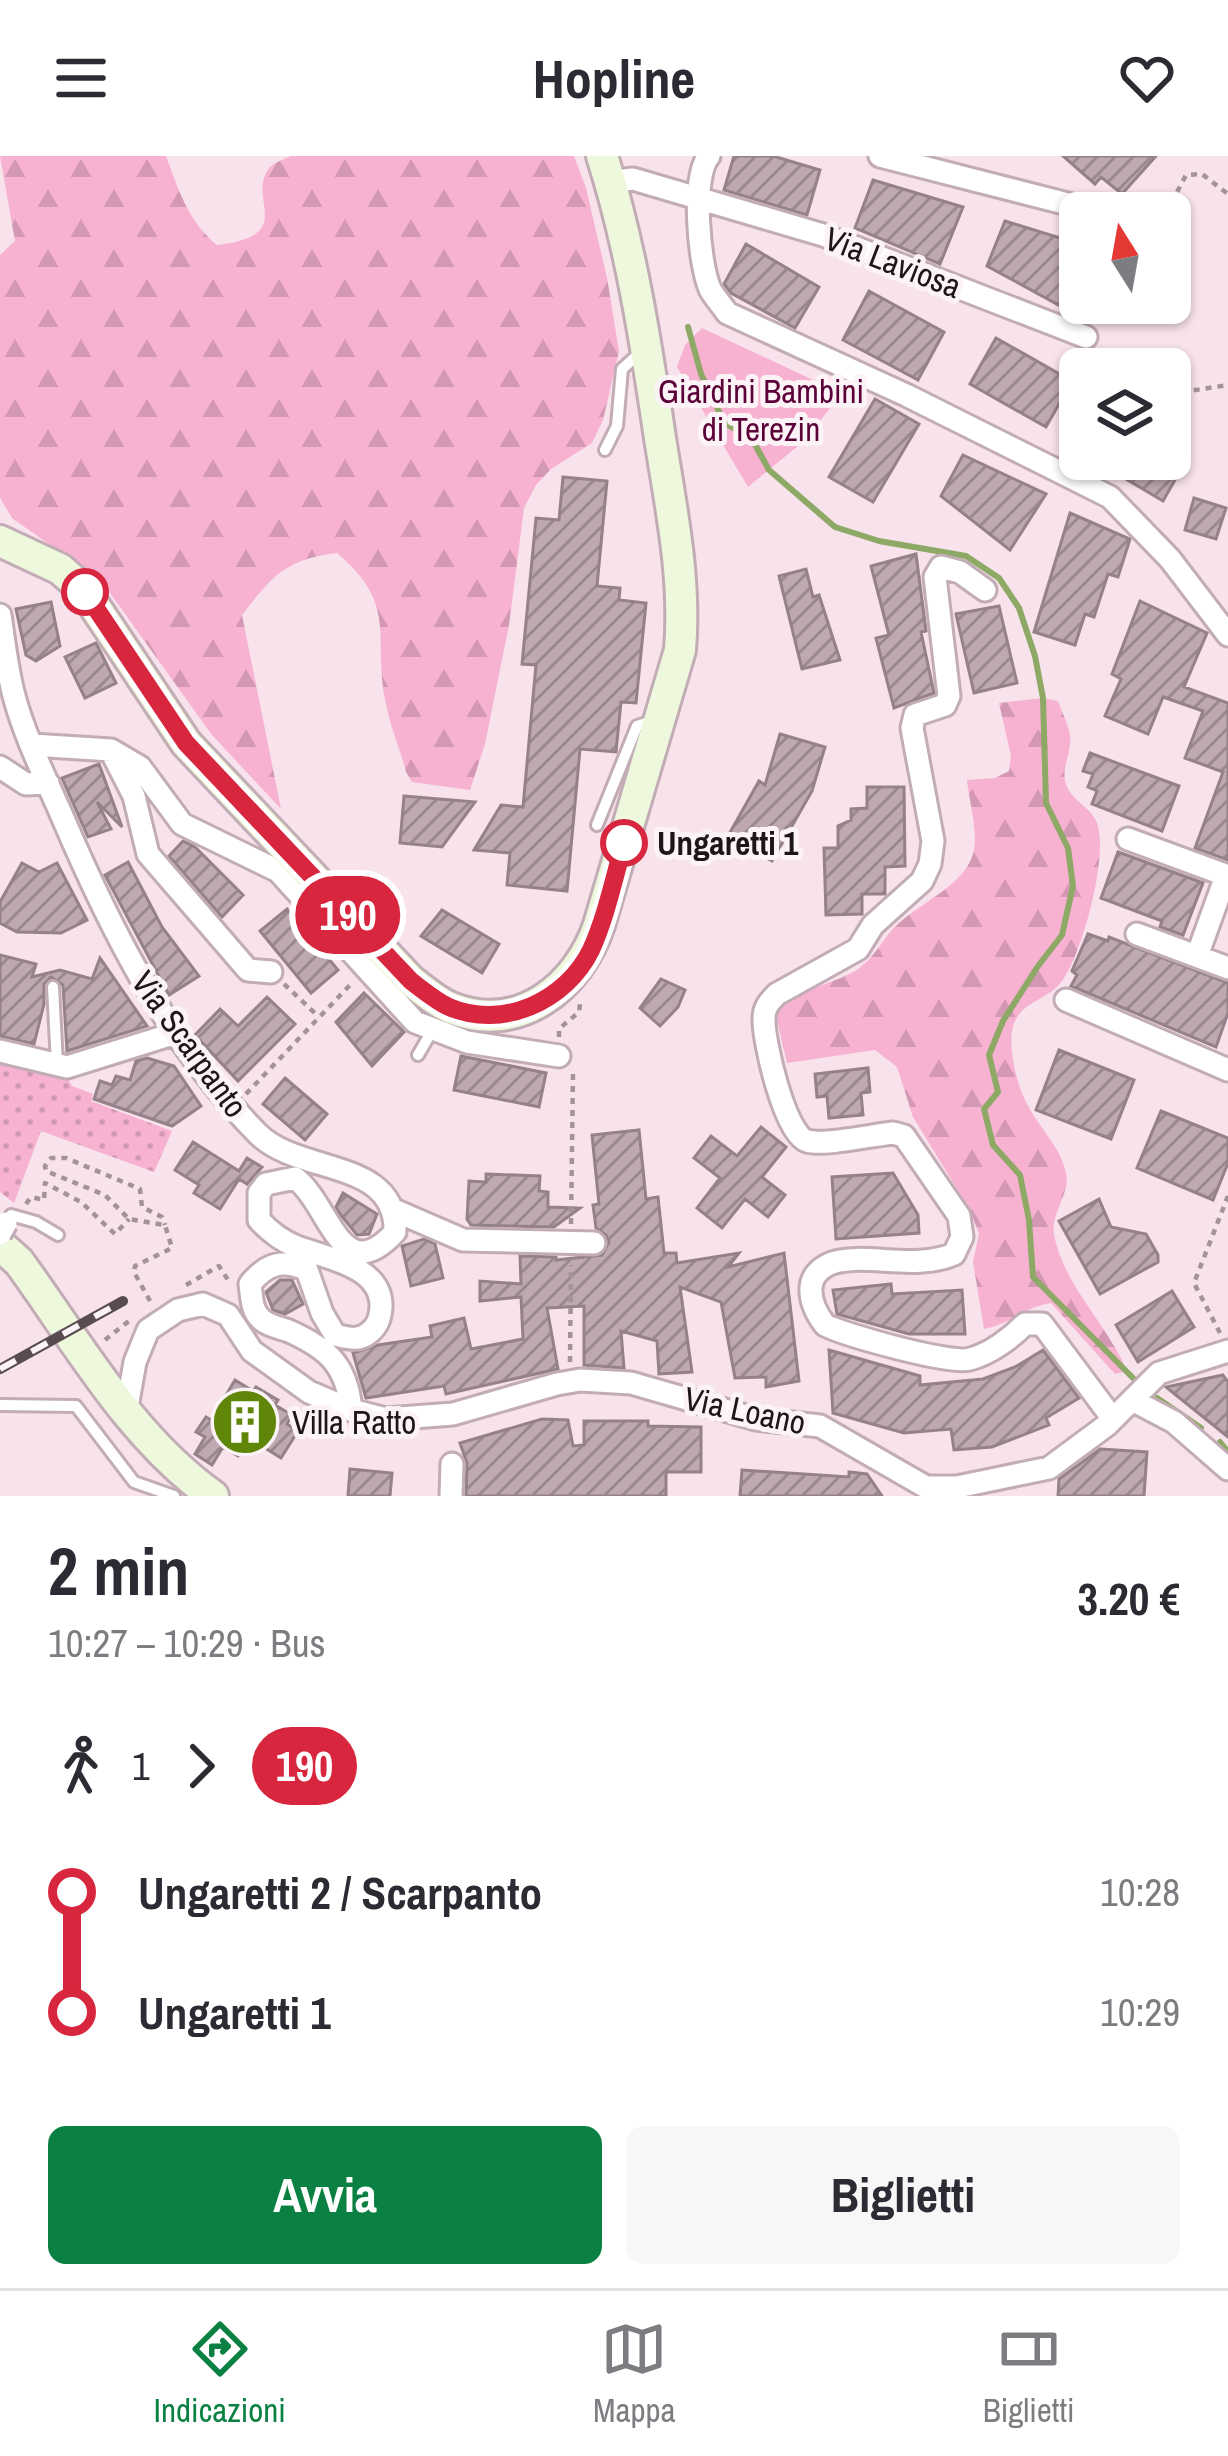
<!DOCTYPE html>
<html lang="it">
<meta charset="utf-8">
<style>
body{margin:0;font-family:"Archivo Narrow",sans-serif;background:#f7f7f7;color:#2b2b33;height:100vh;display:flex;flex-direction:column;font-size:45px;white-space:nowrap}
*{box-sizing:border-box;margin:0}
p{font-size:39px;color:#7c7c81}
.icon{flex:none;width:66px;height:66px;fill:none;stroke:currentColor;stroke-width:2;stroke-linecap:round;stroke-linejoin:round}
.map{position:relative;height:1340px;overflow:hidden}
.panel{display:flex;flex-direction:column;background:#fff;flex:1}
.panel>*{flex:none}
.badge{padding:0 24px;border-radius:39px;font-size:42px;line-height:78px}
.needle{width:78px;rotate:349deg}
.buttons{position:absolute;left:1059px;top:36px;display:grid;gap:24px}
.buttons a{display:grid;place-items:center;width:132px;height:132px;border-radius:18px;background:#fff;box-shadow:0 3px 9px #0004;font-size:60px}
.map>.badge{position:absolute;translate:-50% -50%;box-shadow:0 0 0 6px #fff}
.legs{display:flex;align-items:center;gap:18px;height:132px;padding:0 48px;font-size:39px}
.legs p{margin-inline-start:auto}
.head{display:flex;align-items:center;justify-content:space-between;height:204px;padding:0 48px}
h1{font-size:66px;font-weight:700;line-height:90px}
.primary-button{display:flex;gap:24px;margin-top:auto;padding:24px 48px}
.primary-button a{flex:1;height:138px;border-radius:18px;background:#0b8043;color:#fff;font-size:48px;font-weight:700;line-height:138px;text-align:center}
.primary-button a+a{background:#f7f7f7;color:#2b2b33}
ul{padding:0 48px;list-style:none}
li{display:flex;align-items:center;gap:42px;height:120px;font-size:45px}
li i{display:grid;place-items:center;width:18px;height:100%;margin:0 15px;background:currentColor}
li i::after{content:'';width:30px;height:30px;margin:-15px;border:9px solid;border-radius:50%;background:#fff}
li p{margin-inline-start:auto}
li:first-child i{background:linear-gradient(#0000 50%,currentColor 0)}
li:last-child i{background:linear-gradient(currentColor 50%,#0000 0)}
header{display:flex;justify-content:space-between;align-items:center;height:156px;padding:0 48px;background:#fff;font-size:54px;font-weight:700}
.tab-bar{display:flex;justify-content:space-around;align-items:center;height:168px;border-top:3px solid #e1e1e2;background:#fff;font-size:33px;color:#7c7c81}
.tab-bar a{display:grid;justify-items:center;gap:6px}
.tab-bar .selected{color:#0b8043}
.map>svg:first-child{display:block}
</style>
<header><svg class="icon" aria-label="menu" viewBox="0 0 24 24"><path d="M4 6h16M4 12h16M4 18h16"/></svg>Hopline<svg class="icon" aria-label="heart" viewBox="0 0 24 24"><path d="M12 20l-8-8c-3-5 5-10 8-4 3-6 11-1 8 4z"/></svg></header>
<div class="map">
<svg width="1228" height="1340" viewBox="0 0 1228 1340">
<defs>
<pattern id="grass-dots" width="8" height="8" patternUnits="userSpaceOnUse" patternTransform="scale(3)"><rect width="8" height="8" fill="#f7b2d1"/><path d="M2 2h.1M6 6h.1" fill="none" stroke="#d398b3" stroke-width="1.8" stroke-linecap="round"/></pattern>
<pattern id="forest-firs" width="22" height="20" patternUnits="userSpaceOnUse" patternTransform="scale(3)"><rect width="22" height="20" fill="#f7b2d1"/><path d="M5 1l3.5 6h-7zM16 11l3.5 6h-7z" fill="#d398b3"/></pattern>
<pattern id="building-hatch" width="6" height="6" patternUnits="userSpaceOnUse" patternTransform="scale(3)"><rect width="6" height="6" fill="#bea8b1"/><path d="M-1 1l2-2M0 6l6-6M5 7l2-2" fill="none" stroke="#9a888f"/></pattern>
</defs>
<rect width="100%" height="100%" fill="#f8e2eb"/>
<path fill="url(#grass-dots)" d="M0,902L67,922L72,930L93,938L91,945L172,975L154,1016L41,975L14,1047L0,1036Z"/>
<path fill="url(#forest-firs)" d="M0,0H166C179,35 188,65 217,89C296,80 249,45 267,15C272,7 282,4 291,0H574L586,32L607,122L619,195L603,264L592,287L551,313L536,329L524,352L509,469L485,588L470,634L412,626L406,616C400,592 389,568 385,543C373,477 398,449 337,397C286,403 272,420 242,459L281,653L212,579L102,426L12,362L0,342V99L15,85Z
M1043,542L1058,545C1062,556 1068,568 1070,579C1073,597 1058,614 1068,633C1075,646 1092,653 1097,667C1109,699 1082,799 1062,825C1047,846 1017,845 1012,875C1009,894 1017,929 1026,946C1038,971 1060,989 1066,1017C1071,1037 1050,1058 1054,1079C1064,1130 1108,1169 1127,1215L1115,1218L1051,1147C1026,1150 1009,1169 984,1173L973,1106L979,1078L970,1054L913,961L897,911L875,894L787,907L777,864L779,849C803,832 830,829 855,815C872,804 880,788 892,774C915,748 963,732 973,698C979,677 969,646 967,624L995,622L1009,615L1011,600L999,547Z"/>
<path fill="#f7b2d1" d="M702,172L828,231L831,251L804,285L748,331L677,211L685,189Z"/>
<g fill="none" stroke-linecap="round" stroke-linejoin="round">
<path stroke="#8da965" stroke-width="6" d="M688,171L701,218L724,266L753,285L769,314L835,371L879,385L966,400L999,422L1019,452L1035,500L1043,542L1046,647L1068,692L1073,730L1062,779L1038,810L1003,865L989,899L998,936L984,953L993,989L1020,1019L1029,1064L1033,1121L1133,1222
M1157,1242L1201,1272
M1220,1286L1228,1296"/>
</g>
<path fill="url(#building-hatch)" stroke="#95818a" stroke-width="3" d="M734,0H773L820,14L807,59L724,34Z
M1063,0H1156L1122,38L1101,21L1095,28Z
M873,24L963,51L940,108L855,72Z
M1005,65L1080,88V116L1066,153L987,110Z
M746,88L819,131L795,172L731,137L724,128Z
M869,135L944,176L918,224L843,184Z
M996,182L1072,225L1046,271L970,228Z
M875,243L919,268L873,346L829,321Z
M963,299L1046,338L1010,394L941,340Z
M1092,303H1187L1163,345Z
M563,321L607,325L597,430L620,432L619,444L646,447L636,547L621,546L616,596L580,593L567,735L507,729L510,697L474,694L501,649L523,651L536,509L522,508L536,362L559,364Z
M1194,342L1226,352L1216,383L1185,374Z
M1070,357L1130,383L1118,421L1108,418L1094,461L1085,458L1075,489L1034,476Z
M916,398L926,475L921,476L934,537L894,552L876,482L889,479L871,410Z
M806,413L813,441L819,439L840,504L802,513L779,420Z
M1140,445L1207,477L1184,531L1228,547V704L1195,692L1223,616L1185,602L1203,555L1163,541L1148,578L1105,560L1121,523L1112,518Z
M51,446L60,490L36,505L26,499L16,453Z
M999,450L1017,527L974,537L956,458Z
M96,487L116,527L85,542L65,501Z
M780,578L825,591L812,635L772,705L728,680L759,625L765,629Z
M1090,597L1179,630L1162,675L1092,648L1097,635L1088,631L1093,618L1083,615Z
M99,608L122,671L97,646L111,673L88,681L62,622Z
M867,631H904L905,710L885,711V738H862V758L826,759L824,692H838V670L851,664V653L867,652Z
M404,640L475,646L442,691L400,687Z
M183,685L195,691L243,739L222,761L169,700Z
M1118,696L1203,727L1183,779L1160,771L1162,765L1101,742Z
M128,706L162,771L199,820L169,839L105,719Z
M22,707L39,716L57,707L87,764L61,777L17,776L0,767V746Z
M287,753L338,814L311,837L260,775Z
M442,754L499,788L482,817L421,780Z
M1088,778L1108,785L1109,781L1228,827V857L1216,891L1071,830L1077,819L1072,815Z
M0,799L36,808L32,821L60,814L92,823L100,802L147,870L67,895L63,829L51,821L44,828V848L34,888L0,880Z
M661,823L685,834L678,851L660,870L640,852Z
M364,837L404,876L372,910L336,866Z
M267,841L295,868L238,925L195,879L220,853L238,870Z
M1059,894L1134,924L1111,983L1036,954Z
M461,900L546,917L539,951L454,934Z
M147,902L174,910L201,950L172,970L94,943L100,925L112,929L116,920L130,924L136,905Z
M868,912L870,936L861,937L863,959L829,962L827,940L817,941L815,918Z
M285,922L327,958L305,984L263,948Z
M1161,955L1228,982V1007L1213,1044L1137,1012Z
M761,971L786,991L762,1021L785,1039L768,1061L745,1043L722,1072L697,1052L720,1022L694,1002L711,980L737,1000Z
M639,974L646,1043L658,1041L664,1097H676L677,1107L739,1097L728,1111L784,1097L799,1225L766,1231V1221L735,1222L721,1146L680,1131L692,1216L659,1218L657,1185L621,1175L624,1212L584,1209V1150L547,1152L558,1213L446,1238L444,1230L366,1242L353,1197L378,1189L432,1181L430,1170L464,1162L471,1193L523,1183L521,1141L480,1145V1125L521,1128L520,1100L556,1101V1104L602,1099L609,1086L606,1079L596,1072L593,1049L599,1048L592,979Z
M193,986L239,1015L247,1002L262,1011L247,1028L239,1023L220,1053L194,1037L199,1029L175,1014Z
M893,1017L918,1059L919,1077L836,1083L832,1021Z
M486,1018L540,1020L539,1035L548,1036V1051L580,1052L554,1071L471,1069L467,1063L469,1025L486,1026Z
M343,1037L377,1058L369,1078L357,1079L340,1058L336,1051Z
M1099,1043L1111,1071L1146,1078L1158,1099V1106L1100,1138L1059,1065Z
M424,1083L435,1088L443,1122L411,1130L402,1090Z
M280,1124H292L303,1148L285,1158L273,1154L266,1136Z
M891,1128L892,1138L962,1134L965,1178H909L837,1158L833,1134Z
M1172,1135L1194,1171L1138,1206L1116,1169Z
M829,1194L920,1220V1229L983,1223L1015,1211L1043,1194L1079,1242L1046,1262L1049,1269L992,1291L954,1294L951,1273L904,1277L833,1257Z
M1223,1219L1228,1226V1281L1166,1231Z
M235,1224L253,1235L256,1231L278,1244L275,1249L292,1259L287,1268L298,1275L281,1302L249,1282L238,1300L223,1291L212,1309L195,1298L205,1281L196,1276L206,1261L211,1264Z
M542,1263L568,1264L573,1290L584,1289V1265H648V1270L701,1271V1316H666V1340H466L467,1307L460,1287Z
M1100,1293L1147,1296L1144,1340H1058L1059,1323Z
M350,1313L392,1317L390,1340H348Z
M742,1314L849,1321V1316L867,1318L882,1340H740Z"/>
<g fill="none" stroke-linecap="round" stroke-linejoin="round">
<defs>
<path id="lane" d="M605,294L617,270L622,213L642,195
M597,669L637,570L652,565
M53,831L57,908
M418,899L432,875
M11,1059L36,1066L58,1079
M0,1249L76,1250L134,1326L174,1340"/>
<path id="street" d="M709,0C691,21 699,108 710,133C714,141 722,149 727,157L906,239L1110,341L1170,403L1228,479
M880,0L1103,57
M610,26L633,23L823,79L1086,181
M985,434L960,416L941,411L935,421L949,540L945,549L915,559L912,572L933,685L930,708L922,725L873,769L858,793L777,838C770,845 764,851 764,862C763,884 785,979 807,985C825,990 872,979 893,977L904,980L959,1060L962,1081L954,1098C915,1115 864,1096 832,1107C801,1119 809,1148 825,1169C845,1179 951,1209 970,1203C990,1198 1011,1182 1025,1168H1042L1113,1263
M0,459C4,486 7,514 14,540C25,581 45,621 62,660C112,777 167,886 258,978C299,1019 397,1002 395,1076C341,1135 330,1048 295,1022L266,1028L259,1037V1064C270,1076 282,1085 297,1091C326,1102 383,1110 381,1152C380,1162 378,1169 370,1176C359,1186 348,1182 335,1179L322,1157L307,1114C283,1103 267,1107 250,1128C252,1141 251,1155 262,1164C269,1170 281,1172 289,1175C329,1193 347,1210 351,1254
M32,589L111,594L140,611L182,668L278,715L415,866L467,886L559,900
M111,595L134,640L148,698L248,814L271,816
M0,611L26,628L48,627
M1128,683L1228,720
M1137,778L1228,812
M1197,800L1226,720
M1066,844L1228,914
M0,895L67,911L176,877
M396,1055L463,1084L594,1087
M1134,1245L1174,1266L1228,1313
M126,1257L135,1206L148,1174L178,1154L203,1148L228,1159L252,1195L309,1236L351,1254L386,1263L453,1258L557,1228L580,1224L631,1227L756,1263L820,1270L926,1331H957L1049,1312L1107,1269L1159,1217L1228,1195
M451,1340L452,1308"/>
<path id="secondary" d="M0,385L60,413L83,433L186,587L411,825C423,834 436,846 451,852C519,879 578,831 599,769L680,494C686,422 671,352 660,282C646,188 631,90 602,0
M0,1089L19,1106C78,1187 130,1281 213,1340"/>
</defs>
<use href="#lane" stroke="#c2acb5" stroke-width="16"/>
<use href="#street" stroke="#c2acb5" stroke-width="27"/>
<use href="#secondary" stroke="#c2acb5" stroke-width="36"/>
<path stroke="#a29299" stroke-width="4.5" stroke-dasharray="6 6" stroke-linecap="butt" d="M1166,57L1186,19L1202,18L1228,38
M1102,167L1110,147
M1170,238L1228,229
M1076,301L1080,277
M284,828L319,861
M559,881V873L579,856L580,848
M246,938L350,829
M26,1048L31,1041L44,1044L45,1027L81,1046L115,1078L129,1063
M571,1068L573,917
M186,1129L219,1110L228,1124
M150,1145L134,1116L135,1110L172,1092L165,1069L129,1063L105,1039L46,1015L45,1010L51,1002H66L140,1033L142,1051L162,1061L165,1069
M1220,1177L1194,1127L1228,1040
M105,1184L129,1165
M570,1206L571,1109"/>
<use href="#lane" stroke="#fff" stroke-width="10"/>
<use href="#street" stroke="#fff" stroke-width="21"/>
<use href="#secondary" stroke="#edf8dd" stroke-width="30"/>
<defs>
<path id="rail" d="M0,1213L123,1145"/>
</defs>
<use href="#rail" stroke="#584c51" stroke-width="10"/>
<use href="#rail" stroke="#fcf3f7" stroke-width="6" stroke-dasharray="18" stroke-linecap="butt"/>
<defs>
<path id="street-bridge" d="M0,1078L6,1067"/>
</defs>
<use href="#street-bridge" stroke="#c2acb5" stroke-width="27" stroke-linecap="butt"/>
<use href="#street-bridge" stroke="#fff" stroke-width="21"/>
</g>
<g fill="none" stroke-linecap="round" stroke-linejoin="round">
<defs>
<path id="line-1" d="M85,436L186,587L411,825C423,834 436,845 449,851C503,874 566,845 591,794C606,761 614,722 624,687"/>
</defs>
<use href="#line-1" stroke="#fff" stroke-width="27"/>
<use href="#line-1" stroke="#d7263d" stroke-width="18"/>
</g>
<defs>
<symbol id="building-disc" viewBox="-11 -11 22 22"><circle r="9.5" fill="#608609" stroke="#fcf3f7"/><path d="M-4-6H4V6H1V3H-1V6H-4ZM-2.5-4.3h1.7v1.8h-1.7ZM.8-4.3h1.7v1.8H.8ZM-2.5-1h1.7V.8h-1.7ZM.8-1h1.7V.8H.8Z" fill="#fff"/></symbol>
</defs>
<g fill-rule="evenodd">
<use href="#building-disc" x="207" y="1228" width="76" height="76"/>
</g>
<g fill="#fff" stroke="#d7263d" stroke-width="6">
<circle cx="85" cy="436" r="21"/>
<circle cx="624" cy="687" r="21"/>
</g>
<g text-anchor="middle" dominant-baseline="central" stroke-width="10" stroke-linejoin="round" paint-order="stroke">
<g font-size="33" fill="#1d1519" stroke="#fcf3f7">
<text transform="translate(893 106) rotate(21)">Via Laviosa</text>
<text transform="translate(190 888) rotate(54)">Via Scarpanto</text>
<text transform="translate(745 1254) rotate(12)">Via Loano</text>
</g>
<g font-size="33" fill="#5b0138" stroke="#fcf3f7">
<text x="761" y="235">Giardini Bambini<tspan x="761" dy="38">di Terezin</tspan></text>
</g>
<g font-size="33" font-weight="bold" fill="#1d1519" stroke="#fcf3f7" text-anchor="start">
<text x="657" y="687">Ungaretti 1</text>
</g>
<g font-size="33" fill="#1d1519" stroke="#fcf3f7" text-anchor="start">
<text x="292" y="1266">Villa Ratto</text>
</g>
</g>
</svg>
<div class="buttons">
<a><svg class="needle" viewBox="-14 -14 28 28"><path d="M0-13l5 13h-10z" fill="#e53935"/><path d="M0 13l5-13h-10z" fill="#7c7c81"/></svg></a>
<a><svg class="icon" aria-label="layers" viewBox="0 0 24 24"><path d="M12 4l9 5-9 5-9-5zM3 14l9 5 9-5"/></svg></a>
</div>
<b class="badge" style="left:348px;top:759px;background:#d7263d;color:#fff">190</b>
</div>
<section class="panel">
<div class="head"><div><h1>2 min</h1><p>10:27 – 10:29 · Bus</p></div><b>3.20 €</b></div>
<div class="legs"><svg class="icon" aria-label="walk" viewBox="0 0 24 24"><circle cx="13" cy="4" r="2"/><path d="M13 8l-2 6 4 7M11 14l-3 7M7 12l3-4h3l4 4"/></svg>1<svg class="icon" aria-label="forward" viewBox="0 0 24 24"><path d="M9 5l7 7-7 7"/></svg><b class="badge" style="background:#d7263d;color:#fff">190</b></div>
<ul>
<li><i style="color:#d7263d"></i><b>Ungaretti 2 / Scarpanto</b><p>10:28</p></li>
<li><i style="color:#d7263d"></i><b>Ungaretti 1</b><p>10:29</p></li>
</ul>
<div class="primary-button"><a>Avvia</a><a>Biglietti</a></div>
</section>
<nav class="tab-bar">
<a class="selected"><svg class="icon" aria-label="directions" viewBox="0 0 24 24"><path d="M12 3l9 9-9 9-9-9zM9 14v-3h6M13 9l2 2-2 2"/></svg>Indicazioni</a>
<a><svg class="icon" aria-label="map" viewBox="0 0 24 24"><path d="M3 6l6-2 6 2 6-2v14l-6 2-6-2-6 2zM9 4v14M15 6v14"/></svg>Mappa</a>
<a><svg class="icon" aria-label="tickets" viewBox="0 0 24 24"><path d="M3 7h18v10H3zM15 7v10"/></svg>Biglietti</a>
</nav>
